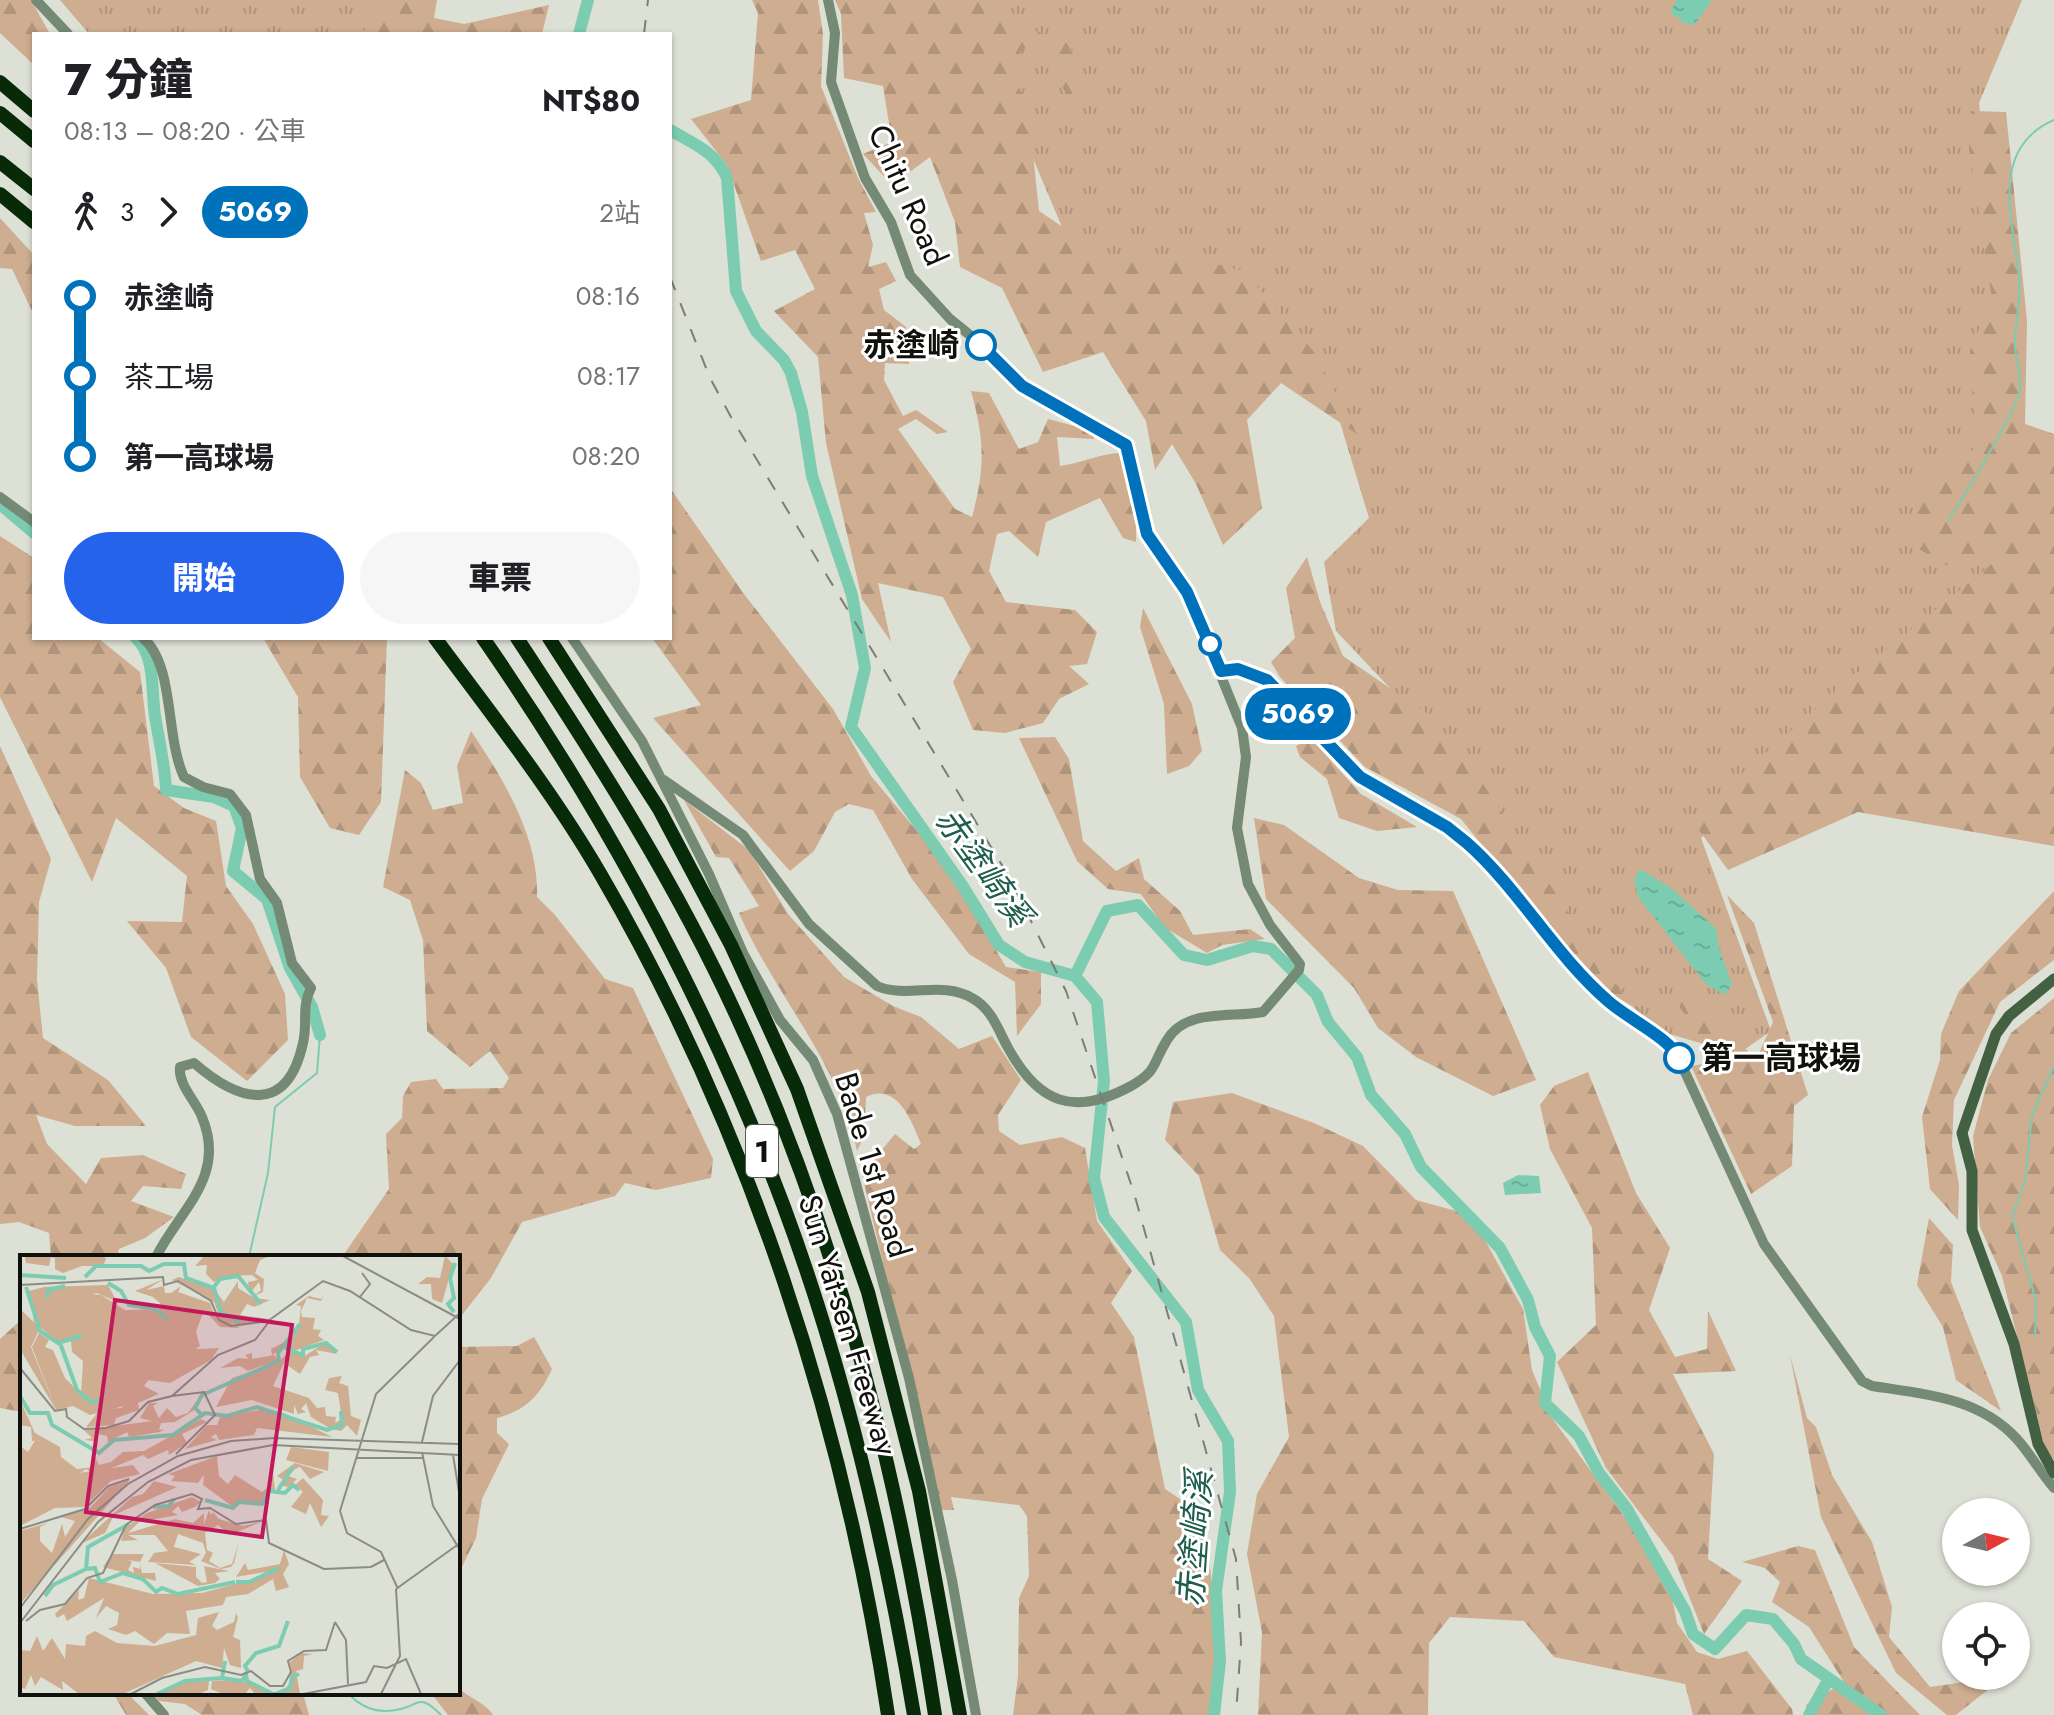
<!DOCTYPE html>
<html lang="zh-TW">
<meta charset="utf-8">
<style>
body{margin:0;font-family:Jost,"Noto Sans TC",sans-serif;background:#f6f6f6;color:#202124;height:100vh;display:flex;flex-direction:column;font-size:30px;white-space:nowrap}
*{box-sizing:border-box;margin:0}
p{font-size:26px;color:#757577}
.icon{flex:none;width:44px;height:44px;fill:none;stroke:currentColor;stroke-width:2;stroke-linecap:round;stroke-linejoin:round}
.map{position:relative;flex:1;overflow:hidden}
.drawer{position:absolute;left:32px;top:32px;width:640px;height:608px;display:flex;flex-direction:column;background:#fff;border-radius:0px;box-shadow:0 2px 6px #0004}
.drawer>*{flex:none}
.badge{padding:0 16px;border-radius:26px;font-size:28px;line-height:52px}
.needle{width:52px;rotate:82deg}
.fabs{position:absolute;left:1942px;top:1498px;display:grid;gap:16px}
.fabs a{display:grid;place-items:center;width:88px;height:88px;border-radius:50%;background:#fff;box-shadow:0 2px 6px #0004;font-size:40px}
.map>.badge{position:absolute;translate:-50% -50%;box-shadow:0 0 0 4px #fff}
.legs{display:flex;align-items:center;gap:12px;height:88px;padding:0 32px;font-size:26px}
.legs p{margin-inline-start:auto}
.overview{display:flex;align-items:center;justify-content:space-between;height:136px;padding:0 32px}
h1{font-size:44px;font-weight:800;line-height:60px}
.button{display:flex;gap:16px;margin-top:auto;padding:16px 32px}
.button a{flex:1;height:92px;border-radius:48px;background:#2563eb;color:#fff;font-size:32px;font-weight:800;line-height:92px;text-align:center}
.button a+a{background:#f6f6f6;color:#202124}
ul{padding:0 32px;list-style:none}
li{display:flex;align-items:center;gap:28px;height:80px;font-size:30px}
li i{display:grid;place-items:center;width:12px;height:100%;margin:0 10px;background:currentColor}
li i::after{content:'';width:20px;height:20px;margin:-10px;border:6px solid;border-radius:50%;background:#fff}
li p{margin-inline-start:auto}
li:first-child i{background:linear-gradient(#0000 50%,currentColor 0)}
li:last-child i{background:linear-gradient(currentColor 50%,#0000 0)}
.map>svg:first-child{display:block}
</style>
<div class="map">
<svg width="2054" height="1715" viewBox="0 0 2054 1715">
<defs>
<pattern id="grass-tufts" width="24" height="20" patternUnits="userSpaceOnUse" patternTransform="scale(2)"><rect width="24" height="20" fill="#cead90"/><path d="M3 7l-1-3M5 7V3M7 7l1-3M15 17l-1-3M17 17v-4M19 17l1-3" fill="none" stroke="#b0947b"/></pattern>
<pattern id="forest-firs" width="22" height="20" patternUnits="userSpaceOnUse" patternTransform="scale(2)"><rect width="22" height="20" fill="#cead90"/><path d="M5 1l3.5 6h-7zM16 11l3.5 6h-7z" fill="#b0947b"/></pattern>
<pattern id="water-ripples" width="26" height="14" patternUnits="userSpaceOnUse" patternTransform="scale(2)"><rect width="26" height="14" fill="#7bccb1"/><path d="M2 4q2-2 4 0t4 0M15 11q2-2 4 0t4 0" fill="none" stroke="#69ae97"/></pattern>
</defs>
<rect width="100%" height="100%" fill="#dde0d5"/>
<path fill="url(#grass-tufts)" d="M60,0H403L413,34H89Z
M966,0H2022L1979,103L2024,556L1701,838L1771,1031L1738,1054L1656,1030L1613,986L1460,762L1336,631L1324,562L1369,518L1336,409L1073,253Z"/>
<path fill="url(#forest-firs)" d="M0,0H31L50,34H34V65L0,33Z
M371,0H437L434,18L464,24L549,5L542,34H364Z
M752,0H818L823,34L821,86L858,178L876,212L864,213L873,245L868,267L886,262L896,281L879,289L884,310L906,327L909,364L885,363L884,380L903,416L916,410L948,432L937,434L916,419L898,429L955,509L972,517C985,468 985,441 971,391L989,393L1019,449L1038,442L1048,419L1093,431L1094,439L1057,437L1060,466C1082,463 1101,453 1123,453L1136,511V542L1123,538L1100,498L1046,522L1038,557L1009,531L997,534L989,571L1006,602L1075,610L1097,632L1087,664L1069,666L1089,684L1059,699L1043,723L1005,733L973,730L953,682L971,649L943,597L878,583L891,642L862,599L826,443L818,357L774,311L815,289L795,250L761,261L727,165L691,119L751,100L758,13Z
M835,0H987L996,15L1069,44L1095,100L1067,94L1030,43L1011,62L1029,116L1039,211L1106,256L1204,261L1244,271L1315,353L1357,434L1281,383L1247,420L1262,508L1223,545L1196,484L1172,444L1155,470L1146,421L1103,352L1043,372L1002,288L960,267L955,222L930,157L892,185L863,154L892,142L883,86L844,78L841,14Z
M1971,111L2006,112L2027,321L2025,424L2054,434V846L1858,812L1728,870L1691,819L1840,687L2003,555L1948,566L1912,545L1914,490L1976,448L1970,350L1992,299L1969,149Z
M0,218L34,255V315L12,269L0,268Z
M670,488L744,594L833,709L871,776L947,867L1006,967L1041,972V1004L1017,1036L1015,982L969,954L912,879L873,810L849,804L835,812L814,851L790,871L653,718L701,705L652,638H670Z
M0,536L34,558V638H98L140,672L154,786L184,808L216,821L226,886L253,924L285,994L288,1040L247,1081L191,1037L166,968L127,921L182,922L187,876L116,818L92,882L0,697Z
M1307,557L1320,602L1343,656L1428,714L1485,787L1618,987L1642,1012L1615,996L1549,928L1461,819L1365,767L1280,677L1271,662L1295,638L1286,588Z
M1143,608L1192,704L1202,751L1189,766L1167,774L1164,704L1140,627Z
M263,638H387L381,802L359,835L330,828L300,777L298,697Z
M1303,730L1361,794L1417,827L1377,831L1339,818L1327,779L1300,757L1296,746L1303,742Z
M471,731C504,780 539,837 537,897L555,915L605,979L633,988L713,1159L711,1178L656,1190L625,1183L615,1196L522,1222L491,1278L462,1315L458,1326V1257H342L389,1189L386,1134L402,1118L403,1096L411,1082L436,1079L443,1089L503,1088L509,1078L490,1051L470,1067L427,1031L423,940L410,900L383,887L405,770L421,783L433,810L463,803L457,766Z
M1055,737L1069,759L1083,841L1116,871L1139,858L1144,879L1180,911L1193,935L1250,929L1265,939L1222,945L1207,953L1164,927L1141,894L1108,889L1077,861L1019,738Z
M0,746L51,859L39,902L37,980L43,1038L108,1080L146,1126H75L36,1115L47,1144L86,1184L101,1158L143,1155L186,1174L181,1189L143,1186L131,1201L174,1217L145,1238L119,1249L117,1257H51L49,1233L19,1222L0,1224Z
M684,800L749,850L788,914L844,977L893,1006L921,1017L959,1049L992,1036L1021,1080L998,1115L999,1131L1020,1145L1062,1137L1085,1148L1097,1221L1132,1271L1111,1303L1134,1337L1165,1489L1201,1513C1215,1580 1218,1646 1211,1715H1013L1018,1676L1019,1598L1029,1576L1027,1516L1019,1505L951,1497L954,1510H941L862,1174L895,1134L914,1149L921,1144C911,1120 897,1082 866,1097L864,1136L857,1151C840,1063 774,994 739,913L759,906L729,858L716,857Z
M1254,818L1284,825L1359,878L1398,890L1453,891L1536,1080L1493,1096L1416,1057L1378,1028L1354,988L1266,899Z
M2054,891V960L2000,1002L1954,1100L1952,1145L1959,1185L1958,1220L1930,1189L1922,1117L1940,1060L1941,1034L1959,991Z
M1727,895L1754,923L1808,1095L1794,1106L1792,1166L1751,1194L1691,1066L1716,1062L1673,997L1691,990L1756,1060L1773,1022Z
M2054,998V1460L2046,1452L2002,1276L1980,1227L1973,1136L1988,1080L2011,1033Z
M1588,1072L1636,1193L1670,1248L1649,1310L1675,1357L1707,1349L1708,1311L1736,1371L1673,1374L1714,1454L1708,1559L1742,1581L1704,1634L1673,1556L1606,1468L1557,1362L1596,1325L1592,1228L1550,1149L1540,1105L1554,1086Z
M1232,1093L1314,1123L1363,1146L1416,1200L1471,1215L1523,1309L1532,1370L1552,1418L1668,1576L1677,1623L1697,1652L1718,1659L1747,1651L1792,1709L1793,1715H1693L1685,1684L1554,1657L1524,1621L1450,1617L1429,1643L1428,1715H1258L1262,1632L1247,1554L1257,1494L1289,1437L1274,1316L1249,1278L1220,1250L1199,1176L1165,1140L1173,1102Z
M1929,1218L1953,1245L1951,1282L2001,1411L1956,1380L1943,1327L1917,1285Z
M22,1319V1412L0,1408V1339Z
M534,1337L552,1369C539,1397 526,1410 497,1418V1433L509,1444L482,1499L476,1538L458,1575V1347L517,1346Z
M1790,1355L1807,1418L1816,1427L1832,1475L1872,1542L1892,1607L1889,1637L1930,1687L2005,1676L1956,1715H1947L1896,1673L1821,1517Z
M1798,1546L1815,1550L1854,1647L1920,1715H1806V1705L1844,1682L1809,1627L1772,1602L1780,1582L1765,1568L1742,1562Z
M458,1687C469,1699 484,1701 493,1715H448L431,1693H458Z
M113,1693H127L149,1715H126Z
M153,1693H303L309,1715H202L185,1704L159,1701Z"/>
<path fill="url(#water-ripples)" d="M1677,0H1712L1695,24H1686L1670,12Z
M1640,869L1671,888L1716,928L1719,948L1732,985L1725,995L1706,984L1638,897L1634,879Z
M1518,1175L1539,1176L1541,1193L1505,1195L1503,1183Z"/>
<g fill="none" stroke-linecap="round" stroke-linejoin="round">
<path stroke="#7bccb1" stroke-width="2" d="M1948,521C1963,497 2019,409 2020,387C2021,373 2015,358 2015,344C2015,322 2021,300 2019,277C2014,224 1987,149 2054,120
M249,1257L268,1173L275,1107L317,1073L320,1035
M2035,1337L2036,1301L2012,1216L2025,1181L2032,1115L2054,1066
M348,1693C364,1711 384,1715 407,1707C414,1705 418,1700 426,1703C431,1705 437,1711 441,1715"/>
<path stroke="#7bccb1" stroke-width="12" d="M579,34L588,0
M670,130C694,144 715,151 727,178L736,291L756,331L784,360L791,373L802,412L812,476L852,595L865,668L851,727L962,885L999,945L1025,962L1075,976L1097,1002L1104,1081L1094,1178L1104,1217L1186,1322L1198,1390L1228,1441L1230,1492L1216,1591L1220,1661L1214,1715
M0,504L34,533
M136,638C156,657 151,691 155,716C159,741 165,764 166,790L214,797L234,806L242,828L233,871L267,899L290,968L312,1007L320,1035
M1075,976L1107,911L1138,905L1184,955L1207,960L1253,946L1271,949L1317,995L1328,1022L1357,1057L1371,1095L1405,1134L1421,1167L1500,1248L1528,1300L1535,1327L1550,1356L1545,1403L1579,1436L1599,1473L1627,1509L1685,1611L1693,1634L1715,1649L1746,1615L1773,1619L1794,1644L1801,1659L1881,1715
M1809,1715L1828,1680"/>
<path stroke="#758a74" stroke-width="10" d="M36,0L68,34
M0,497L34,522
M143,638C175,665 165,737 184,777L203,787L230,794L246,815L260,879L277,903L292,963L311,988C301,1007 308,1023 303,1043C287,1116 239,1102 194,1063L180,1067C178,1085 196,1101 202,1117C227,1177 180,1209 156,1257
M572,638L642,741L709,874L743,953L780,1020L813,1060L837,1114L909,1378L952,1580L976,1715
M1221,671L1238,669L1267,680L1360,777L1467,843L1601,994L1652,1035L1673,1046L1764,1244L1862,1381L1872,1386C1924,1394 1978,1397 2016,1438C2030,1453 2040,1472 2054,1488
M664,780L743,835L809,924L877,986C907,999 942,980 972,998C991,1008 998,1029 1007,1046C1038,1104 1074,1117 1131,1086C1158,1071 1152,1064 1167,1040C1186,1008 1232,1018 1263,1012L1299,970L1300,964L1270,925L1248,884L1237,828L1246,757L1242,728L1187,592L1147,534L1126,445L1022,386L981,344L950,319L910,275L891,222L865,178L831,82L835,33L828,0
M145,1693L164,1715"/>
<path stroke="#436142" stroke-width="11" d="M2054,979L2009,1016L1996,1034L1962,1133L1972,1171V1230L2014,1344L2038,1444L2054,1473"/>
<path stroke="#072a08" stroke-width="14" d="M0,82L34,111
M0,113L34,141
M0,162L34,189
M0,194L34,222
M435,638C492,715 553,792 601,875C750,1131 844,1422 888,1715
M483,638C605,814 709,1007 784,1207C845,1371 885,1543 914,1715
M517,638C598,761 677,885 738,1019C839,1239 899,1476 935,1715
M549,638L659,809L731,945L797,1089L868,1292L919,1491L960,1715"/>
<path stroke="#7b7d76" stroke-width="2" stroke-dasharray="14 14" stroke-linecap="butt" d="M644,34L648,0
M670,277L710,378L731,417L1008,875L1066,991L1134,1193L1236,1559L1241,1642L1236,1715"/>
</g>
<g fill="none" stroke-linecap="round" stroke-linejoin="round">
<defs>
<path id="line-1" d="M981,345L1022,386L1126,445L1147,534L1187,592L1221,671L1238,669L1267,680L1360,777L1447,827L1467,843C1519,889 1554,954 1608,1001C1627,1018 1669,1038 1679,1058"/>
</defs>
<use href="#line-1" stroke="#fff" stroke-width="18"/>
<use href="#line-1" stroke="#0072bc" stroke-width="12"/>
</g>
<g fill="#fff" stroke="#0072bc" stroke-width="4">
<circle cx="981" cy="345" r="14"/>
<circle cx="1210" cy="644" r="10"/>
<circle cx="1679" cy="1058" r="14"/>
</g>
<g text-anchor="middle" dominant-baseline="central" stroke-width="6" stroke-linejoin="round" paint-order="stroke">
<rect fill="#fff" stroke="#585856" stroke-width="2" x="746" y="1125" width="32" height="52" rx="6"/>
<g font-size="30" font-weight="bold" fill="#10110d">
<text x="762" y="1151">1</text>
</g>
<g font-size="32" fill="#10110d" stroke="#fff">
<text transform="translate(908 195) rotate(66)">Chitu Road</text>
<text transform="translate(873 1165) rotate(73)">Bade 1st Road</text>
<text transform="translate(848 1325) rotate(73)">Sun Yat-sen Freeway</text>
</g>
<g font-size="32" font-weight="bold" fill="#10110d" stroke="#fff" text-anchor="end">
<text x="959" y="345">赤塗崎</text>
<text x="1701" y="1058" text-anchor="start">第一高球場</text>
</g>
<g font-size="34" font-style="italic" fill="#1e5e4c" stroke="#fff">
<text transform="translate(983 867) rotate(54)">赤塗崎溪</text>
<text transform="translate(1195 1539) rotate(-86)">赤塗崎溪</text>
</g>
</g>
<g transform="translate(20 1255)">
<rect width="440" height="440" fill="#dde0d5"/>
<path d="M34,35L81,40L105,55L152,56L176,94L199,93L191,105L150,128L127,125L107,150L70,160L53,151L36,155L12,92L19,78L29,85L25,92L33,95L45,123L61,139L63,106L52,97L51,86L37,87L14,67L11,42ZM16,184L59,218L113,210L120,219L91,226L64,252L35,253L0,271V191L8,197Z" fill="#cead90"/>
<path d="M5,1H84L86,4L83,11H62L43,18L35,14V3L31,2L29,11L6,8ZM184,1H250L240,5L235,18L244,24L243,37L234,41L241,35L239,27L230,38L228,27L238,25L232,20L206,21L194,27L186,19L187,10L175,11ZM425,1L433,9L422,48L412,44L411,29H398L407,22L420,23ZM159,22L194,34L204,47L218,26V33L234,43L250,45L234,52L227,49L220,60L249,64L221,71L201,65L194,47L152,25ZM144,24L126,35L144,31L145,38H151L161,31L158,37L190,48L194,59L220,73L200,72L184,55L176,77L180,91L174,95L153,60L149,68L140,60L106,55L139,54L141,49L133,42L115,36ZM88,30L97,47L77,38L56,43L33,37L8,45L9,36L24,32ZM304,39L301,46L287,43L281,56L282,62L295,63L293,74L301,75L298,81L304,85L274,96L283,102L305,88L317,99L296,95L299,100L290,102L280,119L264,108L253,131L289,143L297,153L305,152L306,161L316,162L315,168L322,164L318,138L305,135L309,123L322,121L319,128L328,131L331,161L341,165L337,181L327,170L321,176L311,174L291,162L286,148L281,154L286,157L278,159L274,150V159L232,145L196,152L212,123L257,108L269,97L265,92L252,100L251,94L272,83L279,71L281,51L276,50L289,41L301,44ZM0,54L20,73L11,92L36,155L0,94ZM232,98V104L254,100L259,105L228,116L220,111L200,113L218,103L229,104L225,100ZM130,123L124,131L139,139L118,148L119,155L96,163L94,170L66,172L86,147L92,146L87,154L102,153L112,133ZM181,140V146L173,156L155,167L141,168L139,175L145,174L140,177L109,182L107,177L88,187L87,181L78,179L74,186L64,185L72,183L64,175L132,166L120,163L129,148H138L133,151L139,163L147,153L156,162L168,158ZM0,145L15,178L40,192L41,202L57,214L74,212V200L79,210L91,207L103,197L124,196L181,164L187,167L162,179L167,188L149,200L148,195L128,204L123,200L75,220L66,214L59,219L37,208L18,185L12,186L11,172L0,170ZM239,155L264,158L312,182L237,173L234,180L199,185L196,179L191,182L197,185L165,194L187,170H197L200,162ZM197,201L199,221L208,229L215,220L242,237L251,230L253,217L255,235L246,237L242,248L224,246L213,252L183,230L184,220L178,228L151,226L155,221L148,219ZM275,208L304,217L290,224L280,212L275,214L268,221L277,224L268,232L258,230L264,225L257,221ZM283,223L303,245L301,260L309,261L301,272L290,248L286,259L271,252L283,237L275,230ZM110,225L0,349V276L28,268L20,272V286L32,298L42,269L45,282L55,266L41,262L71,252L89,232ZM134,226L157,232L94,260L85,278L60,289L112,242L123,239ZM172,242L181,247L175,252L162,257L158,251L152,257L158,260L119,267L108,278L155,264L173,268L184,258V269L189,255L191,260L193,257L199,264L223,271L244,266L210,280L198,270L185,278L187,295L193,298L189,306L200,313L212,309L219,287L214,308L211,312L201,314L181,306L186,298L183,288L158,279L154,292L181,299L169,307L176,310L128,307L134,298L148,296L135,280H108L118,285L101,286L105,273L127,258ZM264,295L269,309L263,319L269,332L256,336L253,324L228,339L206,342L203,350L166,356L170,379L147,378L134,389L115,376L106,380L88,374L97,370L99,358L86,351L76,363L84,343L47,366L44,359L37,363L35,359L59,335L58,345L64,343L69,323L133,339L182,338L248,320L251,316L216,322L225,308L228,315L260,309ZM92,299H124L120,307L108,305L112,307L108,315L114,318L113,312L120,314V309L122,318H135L136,326L83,312ZM135,308L176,312V322L182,328L187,327L184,311L209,316L195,318L200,324L195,328L178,331ZM199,357L192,371L197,375L214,367L216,358L218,362L213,382L220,385L221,413L210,410L204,393L202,413L176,406L103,439H59L42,426L43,435L21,422L15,431L11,420L5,434L0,432V395L10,396L17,381L23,396L32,383L45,404L46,389L65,391L66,381L75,376L97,388L135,391L176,380L178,363ZM281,398L293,399L284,401L283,414L276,416L280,439H235L230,433L225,439H203L191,434L192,426L211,425L230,427L248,438L264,436L271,426L270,407ZM189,426L188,435L181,438L140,439L165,427Z" fill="#cead90"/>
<path d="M271,192L309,197L308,216L266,205Z" fill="#cead90"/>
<path fill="none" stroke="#7bccb1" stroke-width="4" d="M0,20L46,23M65,22L76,11H121L129,16L144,9H164L166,23L194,33L201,57L220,67M88,28L101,36L109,50L135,54L147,64M6,32L20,76L38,88L61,81M194,32L200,24L218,21L241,49M27,43L28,35L45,31M434,57L428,49L434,43L430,23L435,8M40,88L57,135L71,147L80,146M265,93L283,100V94L306,88L317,97M0,141L10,158H28L32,170L79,198L94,185L153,180L185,158L207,161L237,152L307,175L322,170L321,156M182,160L175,153L182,140L259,106L258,98L280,69M258,235L273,212M185,245L213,253L219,247L242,249L249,236L265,238L273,230L279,235M133,252L149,251L154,244M66,314L75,313L80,327L103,318L123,324L136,337L142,333L158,339L215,327M216,327H229L259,313M25,341L33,330L66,314L68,292L109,269M205,406L202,423L222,426L226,419L227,426L253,439M228,416L225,411L236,398L259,391L268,366M137,439L165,426L202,423M255,439L270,433L272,422L279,419"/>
<path fill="none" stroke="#8b8d85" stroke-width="2" d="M323,1L440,64M0,30L143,22L144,30L158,26L191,46L199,65L211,71L248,66L303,26L330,36L391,75L415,81L440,58M340,42L350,29L342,18M0,113L35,156L46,154L47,162L64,174L86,173L109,166L128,147L152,141L198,100L235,85L248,68M152,141L184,137L195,160L156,199M402,187L413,141L440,105M402,197L413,251L440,295M433,200L440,243M337,203H403M0,274L65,254L88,231L109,224M376,334L440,288M378,334L361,297L327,278L320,256L356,139L414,82M0,353L68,264L108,229L158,201L211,186L254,183L440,189M6,366L20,355L45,349L67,323L83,318L106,270L135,250L172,239L182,244L178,254L190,253L216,269L246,265L249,288L304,314L351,312L364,305M315,367L326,385L328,429M0,368L78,267L128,227L171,205L253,190L440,200M111,439L142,423L185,412L221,420L231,416L250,431H263L271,417L268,406L284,396L306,395L315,367M283,439L346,427L354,411L367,413L386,404L401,439M361,439L380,401L376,334"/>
<path fill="#c2185b" fill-opacity="0.15" stroke="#c2185b" stroke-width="4" d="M95,45L272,70L242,282L66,257Z"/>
<rect width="440" height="440" fill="none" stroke="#10110d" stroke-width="4"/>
</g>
</svg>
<div class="fabs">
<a><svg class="needle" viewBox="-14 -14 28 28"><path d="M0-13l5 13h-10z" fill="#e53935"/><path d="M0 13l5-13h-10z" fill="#757577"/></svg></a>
<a><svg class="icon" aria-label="locate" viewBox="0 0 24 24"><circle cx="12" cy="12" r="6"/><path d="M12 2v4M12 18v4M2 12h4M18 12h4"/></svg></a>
</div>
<b class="badge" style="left:1298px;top:714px;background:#0072bc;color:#fff">5069</b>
<section class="drawer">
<div class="overview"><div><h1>7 分鐘</h1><p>08:13 – 08:20 · 公車</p></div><b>NT$80</b></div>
<div class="legs"><svg class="icon" aria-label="walk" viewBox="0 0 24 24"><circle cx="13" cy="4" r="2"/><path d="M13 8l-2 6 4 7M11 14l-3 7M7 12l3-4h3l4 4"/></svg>3<svg class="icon" aria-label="forward" viewBox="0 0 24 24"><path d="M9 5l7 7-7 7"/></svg><b class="badge" style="background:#0072bc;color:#fff">5069</b><p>2站</p></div>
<ul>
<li><i style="color:#0072bc"></i><b>赤塗崎</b><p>08:16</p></li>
<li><i style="color:#0072bc"></i><span>茶工場</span><p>08:17</p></li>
<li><i style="color:#0072bc"></i><b>第一高球場</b><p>08:20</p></li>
</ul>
<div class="button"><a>開始</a><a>車票</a></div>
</section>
</div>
